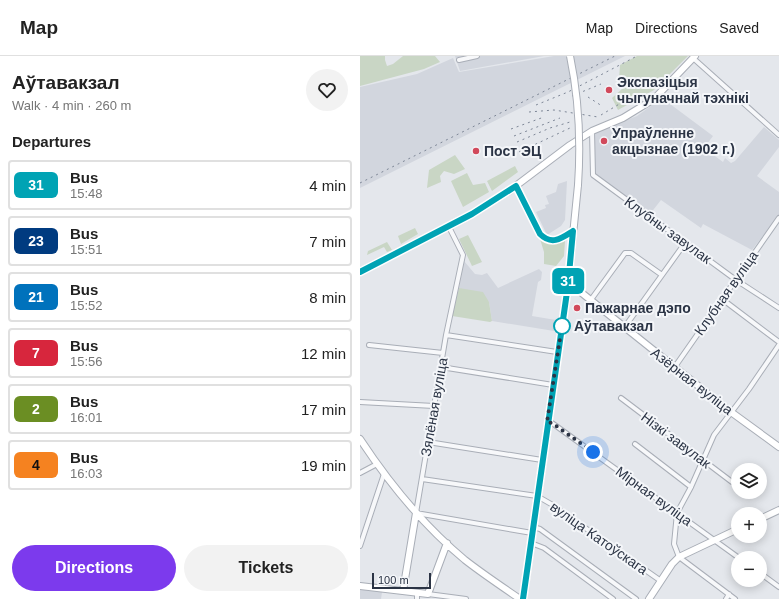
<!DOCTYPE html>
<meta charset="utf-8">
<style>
body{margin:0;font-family:Arial,sans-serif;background:#f2f2f2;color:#222;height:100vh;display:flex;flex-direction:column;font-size:15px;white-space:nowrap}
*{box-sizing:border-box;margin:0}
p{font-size:13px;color:#767676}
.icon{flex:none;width:22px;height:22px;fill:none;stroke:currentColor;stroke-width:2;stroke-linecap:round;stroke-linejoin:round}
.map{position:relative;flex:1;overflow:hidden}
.panel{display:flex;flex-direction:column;background:#fff;width:360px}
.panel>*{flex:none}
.badge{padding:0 8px;border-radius:6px;font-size:14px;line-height:26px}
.buttons{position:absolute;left:371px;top:407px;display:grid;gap:8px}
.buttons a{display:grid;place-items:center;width:36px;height:36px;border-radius:50%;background:#fff;box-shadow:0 2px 10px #0003;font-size:20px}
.scale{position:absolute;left:12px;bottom:10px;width:59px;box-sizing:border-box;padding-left:4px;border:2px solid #2b3445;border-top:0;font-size:11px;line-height:14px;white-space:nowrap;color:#2b3445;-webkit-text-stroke:3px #f4f6f9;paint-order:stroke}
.you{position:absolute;width:20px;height:20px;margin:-10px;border:3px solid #fff;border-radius:50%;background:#1a73e8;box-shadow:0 0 0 6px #1a73e833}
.map>.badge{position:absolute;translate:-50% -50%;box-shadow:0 0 0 2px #fff}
h2{padding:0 12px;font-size:15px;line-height:36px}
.round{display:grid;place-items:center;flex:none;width:42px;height:42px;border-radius:21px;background:#f2f2f2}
.headline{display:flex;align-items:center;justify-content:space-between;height:68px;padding:0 12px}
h1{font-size:19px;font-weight:600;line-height:30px}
.primary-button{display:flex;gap:8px;margin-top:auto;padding:8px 12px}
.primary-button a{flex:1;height:46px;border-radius:24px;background:#7c3aed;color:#fff;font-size:16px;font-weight:600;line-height:46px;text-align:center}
.primary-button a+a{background:#f2f2f2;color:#222}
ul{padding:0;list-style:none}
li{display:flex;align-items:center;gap:12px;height:50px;margin:0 8px 6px;padding:0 4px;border:2px solid #e0e0e0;border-radius:4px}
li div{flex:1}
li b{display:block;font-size:15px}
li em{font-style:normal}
li .badge{min-width:44px;font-weight:700;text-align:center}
header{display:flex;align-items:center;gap:24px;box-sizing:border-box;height:56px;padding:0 20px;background:#fff;border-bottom:1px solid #e0e0e0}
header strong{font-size:19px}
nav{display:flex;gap:22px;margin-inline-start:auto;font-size:14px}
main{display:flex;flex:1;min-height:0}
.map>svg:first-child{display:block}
</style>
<header>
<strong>Map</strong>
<nav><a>Map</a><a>Directions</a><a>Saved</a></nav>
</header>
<main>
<section class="panel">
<div class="headline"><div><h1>Аўтавакзал</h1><p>Walk · 4 min · 260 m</p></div><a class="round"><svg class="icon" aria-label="heart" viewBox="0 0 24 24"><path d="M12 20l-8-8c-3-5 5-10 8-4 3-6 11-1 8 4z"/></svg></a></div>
<h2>Departures</h2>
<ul>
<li><span class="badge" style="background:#00a3b4;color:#fff">31</span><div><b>Bus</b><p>15:48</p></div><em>4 min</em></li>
<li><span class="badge" style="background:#003b80;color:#fff">23</span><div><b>Bus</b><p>15:51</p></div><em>7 min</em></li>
<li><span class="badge" style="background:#0072bc;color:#fff">21</span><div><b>Bus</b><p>15:52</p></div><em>8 min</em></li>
<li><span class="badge" style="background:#d7263d;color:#fff">7</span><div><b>Bus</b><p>15:56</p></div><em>12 min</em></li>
<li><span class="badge" style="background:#6b8e23;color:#fff">2</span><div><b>Bus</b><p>16:01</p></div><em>17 min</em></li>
<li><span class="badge" style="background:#f58220;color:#111">4</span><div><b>Bus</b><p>16:03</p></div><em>19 min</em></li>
</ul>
<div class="primary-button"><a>Directions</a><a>Tickets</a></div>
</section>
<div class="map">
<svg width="419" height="543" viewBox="0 0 419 543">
<rect width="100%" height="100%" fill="#e4e7ec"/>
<path fill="#d2d6de" d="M95,0H184L100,15Z
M194,0H265L0,132V31L57,18L93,2L99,16Z
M302,42L353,80L344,92L363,106L365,102L371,107L375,105L404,71L419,84V91L397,120L419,136V159L392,194L343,168L341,172L301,144L290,158L237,121L235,117L233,77L277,60Z
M207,125L205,164L201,170L187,179L176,156L186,152L185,149L189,148L186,140L196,136L198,128Z
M104,205L115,218L122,219L127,217L138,232L179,213L182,216L181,224L178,226L172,260L196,264L194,275L132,265L129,246L99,232Z
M0,533L22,536L21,543H0Z"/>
<path fill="#c9d6c5" d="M0,0H25V4L27,10L33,8L43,0H75L80,6L64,13L0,30Z
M277,0H328L294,34L258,54L252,42L263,32L259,24L260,9Z
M95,99L105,113L94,118L84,115L80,120L81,126L67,132L69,114Z
M155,110L158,116L132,135L127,125Z
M107,117L113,129L125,127L129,136L103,151L91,125Z
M55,172L58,178L41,188L38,180Z
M108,179L122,206L112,210L99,183Z
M180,183L194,187L205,185L204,200L196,210L184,208V196Z
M27,186L32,194L27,196L24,191L7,199L8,195Z
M99,232L123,236L129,246L132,265L130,266L92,260Z"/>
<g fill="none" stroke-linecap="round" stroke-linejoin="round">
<defs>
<path id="street" d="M333,2L419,79
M99,4L117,0
M232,75L233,119L376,224L419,252
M89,171L103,199L86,279L56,457L172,477
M362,243L419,286
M230,245L265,197H271L302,219
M264,272L325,187
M86,279L197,296
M9,289L83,297
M81,311L193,329
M314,312L419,162
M261,342L372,426
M0,346L74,350
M187,366L192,367L379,502
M68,386L182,404
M275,388L331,431
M0,417L17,408
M62,423L177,440L191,448L301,525
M173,471L180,473L276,543
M171,487L184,492L253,543
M0,490L24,418
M400,517L419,531
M68,538L106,543
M57,543V537
M366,543L369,538
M375,543L319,501L314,488L317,457L331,431L354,379L389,333L419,289"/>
<path id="secondary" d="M156,130L180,178C192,190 202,182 213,175
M0,216L112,158L149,135L210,89L232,75L263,62L294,43L335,0
M208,229L213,230L371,356L419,391
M0,383C29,427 64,470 105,504C123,518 141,530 160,543
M400,463L419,454
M0,530L68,538L87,487
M43,535L56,457
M163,543L208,229L218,129
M289,543L312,508L319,501L378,473"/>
</defs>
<use href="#street" stroke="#a9aeb7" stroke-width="6"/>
<use href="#secondary" stroke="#a9aeb7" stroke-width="8"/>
<use href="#street" stroke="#f7f8fa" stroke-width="4"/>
<use href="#secondary" stroke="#fff" stroke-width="6"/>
<path stroke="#7d8696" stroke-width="1" stroke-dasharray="2 4" stroke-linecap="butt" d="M212,40L241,28
M228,41L242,50
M176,49L208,36L277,0
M169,56L194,54L238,61
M241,59L266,44
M151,73L184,61
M154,80L200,62
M157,86L190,72L210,66
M159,96L210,72
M0,127L255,0"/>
<defs>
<path id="secondary-bridge" d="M210,0C219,43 221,85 218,129"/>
</defs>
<use href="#secondary-bridge" stroke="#a9aeb7" stroke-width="8" stroke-linecap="butt"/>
<use href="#secondary-bridge" stroke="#fff" stroke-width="6"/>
</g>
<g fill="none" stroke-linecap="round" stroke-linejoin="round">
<defs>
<path id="line" d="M0,216L112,158L156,130L180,178C192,190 202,182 213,175L208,229L163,543"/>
</defs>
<use href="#line" stroke="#fff" stroke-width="9"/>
<use href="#line" stroke="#00a3b4" stroke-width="6"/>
<path stroke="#2b3445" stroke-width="4" stroke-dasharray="0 7.2" d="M202,270L187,366L192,367L233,396"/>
</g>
<g fill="#d1495b" stroke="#f4f6f9" stroke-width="1.5">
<circle cx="249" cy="34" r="4"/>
<circle cx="244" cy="85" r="4"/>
<circle cx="116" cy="95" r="4"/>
<circle cx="217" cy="252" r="4"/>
</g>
<circle fill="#fff" stroke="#00a3b4" stroke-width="2" cx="202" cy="270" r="8"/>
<g text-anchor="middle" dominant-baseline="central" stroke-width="4" stroke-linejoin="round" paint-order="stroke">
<g font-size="14" font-weight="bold" fill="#2b3445" stroke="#f4f6f9" text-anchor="start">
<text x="257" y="26">Экспазіцыя<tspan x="257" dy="16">чыгуначнай тэхнікі</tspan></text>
<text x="252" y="77">Упраўленне<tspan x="252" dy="16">акцызнае (1902 г.)</tspan></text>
<text x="124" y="95">Пост ЭЦ</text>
<text x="225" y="252">Пажарнае дэпо</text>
</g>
<g font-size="14" fill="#2b3445" stroke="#f4f6f9">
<text transform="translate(308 174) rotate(36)">Клубны завулак</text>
<text transform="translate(366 237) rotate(-55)">Клубная вуліца</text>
<text transform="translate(332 325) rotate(38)">Азёрная вуліца</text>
<text transform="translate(74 351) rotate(-80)">Зялёная вуліца</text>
<text transform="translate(316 384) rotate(37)">Нізкі завулак</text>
<text transform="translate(294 440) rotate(36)">Мірная вуліца</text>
<text transform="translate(239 482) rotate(35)">вуліца Катоўскага</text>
</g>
<g font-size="14" font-weight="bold" fill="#2b3445" stroke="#f4f6f9" text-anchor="start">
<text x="214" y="270">Аўтавакзал</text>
</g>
</g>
</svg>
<div class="buttons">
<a><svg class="icon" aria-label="layers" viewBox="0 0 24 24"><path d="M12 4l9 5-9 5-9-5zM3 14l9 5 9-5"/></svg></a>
<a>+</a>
<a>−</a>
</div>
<div class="scale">100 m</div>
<div class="you" style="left:233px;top:396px"></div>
<b class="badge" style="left:208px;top:225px;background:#00a3b4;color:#fff">31</b>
</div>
</main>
